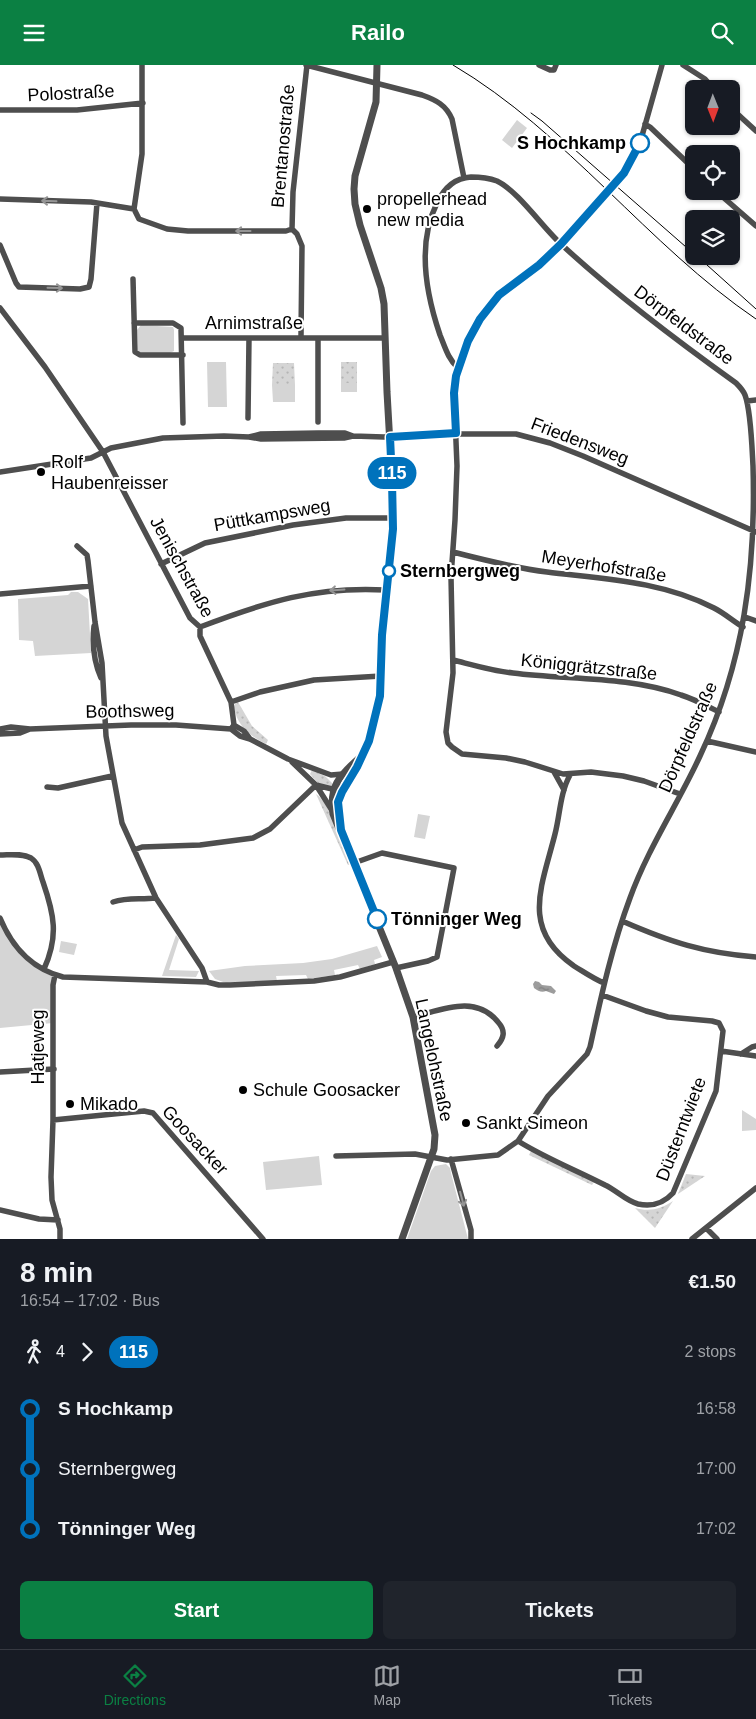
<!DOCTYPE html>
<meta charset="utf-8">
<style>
body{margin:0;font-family:Helvetica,sans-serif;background:#20242c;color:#f1f3f6;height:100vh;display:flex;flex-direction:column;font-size:19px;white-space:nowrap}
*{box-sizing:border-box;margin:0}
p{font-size:16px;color:#9ea1a6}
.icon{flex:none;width:28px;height:28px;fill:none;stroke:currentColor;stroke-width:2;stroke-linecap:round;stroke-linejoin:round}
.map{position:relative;height:1174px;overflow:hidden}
.sheet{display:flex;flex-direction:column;background:#171b24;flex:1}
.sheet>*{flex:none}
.badge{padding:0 10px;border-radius:16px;font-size:18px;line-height:32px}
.needle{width:32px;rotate:179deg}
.controls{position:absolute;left:685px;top:15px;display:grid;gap:10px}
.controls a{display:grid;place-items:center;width:55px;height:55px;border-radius:8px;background:#171b24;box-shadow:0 1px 4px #0004;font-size:25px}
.map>.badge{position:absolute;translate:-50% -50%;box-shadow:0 0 0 2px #fff}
.legs{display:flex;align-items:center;gap:8px;height:55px;padding:0 20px;font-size:16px}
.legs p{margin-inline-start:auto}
.headline{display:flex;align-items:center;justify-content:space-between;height:85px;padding:0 20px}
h1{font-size:28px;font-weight:700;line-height:38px}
.button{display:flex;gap:10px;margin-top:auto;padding:10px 20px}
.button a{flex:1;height:58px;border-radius:8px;background:#0b8043;color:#fff;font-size:20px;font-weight:700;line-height:58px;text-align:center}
.button a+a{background:#20242c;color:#f1f3f6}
ul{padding:0 20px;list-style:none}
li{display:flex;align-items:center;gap:18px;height:60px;font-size:19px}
li i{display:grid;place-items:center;width:8px;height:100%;margin:0 6px;background:currentColor}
li i::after{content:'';width:12px;height:12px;margin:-6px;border:4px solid;border-radius:50%;background:#171b24}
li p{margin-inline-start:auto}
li:first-child i{background:linear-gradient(#0000 50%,currentColor 0)}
li:last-child i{background:linear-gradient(currentColor 50%,#0000 0)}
header{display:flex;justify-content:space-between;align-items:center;height:65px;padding:0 20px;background:#0b8043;color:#fff;font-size:22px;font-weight:700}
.menu{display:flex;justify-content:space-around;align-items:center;height:70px;border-top:1px solid #363941;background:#171b24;font-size:14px;color:#9ea1a6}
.menu a{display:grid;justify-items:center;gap:2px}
.menu .active{color:#0b8043}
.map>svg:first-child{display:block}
</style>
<header><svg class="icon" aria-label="menu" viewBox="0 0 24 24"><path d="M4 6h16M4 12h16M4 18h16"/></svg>Railo<svg class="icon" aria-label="search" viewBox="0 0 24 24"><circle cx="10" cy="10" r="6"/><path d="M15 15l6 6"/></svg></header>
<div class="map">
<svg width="756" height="1174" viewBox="0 0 756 1174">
<defs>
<pattern id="grass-dots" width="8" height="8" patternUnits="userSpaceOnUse" patternTransform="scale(1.25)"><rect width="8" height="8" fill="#d5d5d5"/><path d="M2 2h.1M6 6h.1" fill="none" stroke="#b5b5b5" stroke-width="1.8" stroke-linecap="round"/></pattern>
<pattern id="water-ripples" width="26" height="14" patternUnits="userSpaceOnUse" patternTransform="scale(1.25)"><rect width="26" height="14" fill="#9c9c9c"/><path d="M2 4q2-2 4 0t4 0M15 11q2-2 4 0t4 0" fill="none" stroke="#7d7d7d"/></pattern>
</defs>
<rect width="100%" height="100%" fill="#fff"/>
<path fill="url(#grass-dots)" d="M341,297H357V318H341Z
M273,298H294L295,320H272Z
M238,637L252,661L268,675L266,679C250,671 237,661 234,642L235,639Z
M312,705L325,711L333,719V721L331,722L320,720L310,709Z
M316,729C330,738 345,782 351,799L348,800Z
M531,1086L594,1117L592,1120L529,1090Z
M686,1109L705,1111L678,1129Z
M673,1136L655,1163L635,1143C650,1147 661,1144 673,1136Z"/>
<path fill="#d5d5d5" d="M517,55L527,63L512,83L502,75Z
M141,260L173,262L174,265V286L170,288H141L138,286L137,265Z
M207,297H226L227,342H208Z
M341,318H357V327H341Z
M272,320H295V337H273Z
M71,527H78L88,534L91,588L35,591L33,576L19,575L18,534L68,530Z
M418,749L430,751L425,774L414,772Z
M0,853L22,889L55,910L53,958L0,963Z
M176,870L179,874L169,905L199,906L196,912L162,911Z
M61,876L77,879L74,890L59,887Z
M377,881L382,892L374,895L375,899L360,904L358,900L334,905L335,910L308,914L306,910L276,911L277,916L226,918L215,914L209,906L245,901L303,898L332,894Z
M742,1045L756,1054V1065L742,1066Z
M319,1091L322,1120L266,1125L263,1097Z
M446,1099L450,1103L451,1108L468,1174H407L431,1106L435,1101Z"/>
<path fill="url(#water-ripples)" d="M535,916L539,917L542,920L551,921L556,926L554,929L546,926C542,928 538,926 534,923L533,919Z"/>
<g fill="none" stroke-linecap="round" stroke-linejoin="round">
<path stroke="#4e4e4e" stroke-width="5.5" d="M306,0L422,30C436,35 446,40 452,54L464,113
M539,0L550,5H554L556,0
M662,0L640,78L624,108L561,179L492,237L480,254L468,276L458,303L454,328L457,401L455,455L451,512L453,608L446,667L448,678L452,682L462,689L506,693L525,697L563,709L591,707L623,711L644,716L680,729
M683,0L705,14L714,24
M731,43L756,66
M0,45H77L143,38
M645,59L650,62L694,104
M716,126L756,161
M0,134L91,137L134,144
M134,144L139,154L167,164L188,166H286L292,164
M134,144L142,89V0
M292,164L293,127L307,0
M292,164L297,169L302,181L301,272
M0,180L16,218L19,222L80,224L89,222L91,214L97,138
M133,214L135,287L140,290H183
M0,243L45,302L103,387L190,553L200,562V571L231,637L234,660L231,664
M134,258H173L181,263L183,358
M182,273H385
M747,336L756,335
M248,353L249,273
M318,357V273
M249,372L261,369L318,368H345L353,371L384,372L456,369H516L550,378L583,391L756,467
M0,407L91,393L111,383L163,373L224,371L249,372L261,374L344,373L353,371
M77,481L87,490L88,496L95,557L102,598L106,671L122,758L156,833L202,903L207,917
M453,487C484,495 515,503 547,507C604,514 662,516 714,543C724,548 733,556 743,562
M161,499L205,478L293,460L346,453H393
M0,529L91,521
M745,552L756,556
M94,561C92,579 94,597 101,613
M200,562C266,537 315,521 386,525
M453,595C473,600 493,606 513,608C568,615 628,611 681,630C694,634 707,641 719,647
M231,637L260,627L314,615L381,611
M234,660L244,666L250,674
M0,664L11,662L30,664L131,660H176L231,664
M231,664L240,671L250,674L288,694L331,710L343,709
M0,669L20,668L30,664
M707,676L756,687
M292,697L316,720L333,747
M554,707L564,725
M570,710C560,728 560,750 555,769C542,821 520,864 574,901C584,907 594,914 604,918
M316,720L332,724L346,720
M47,722L58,723L112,711
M134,785L142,782L200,780L253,773L270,764L316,720
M0,790C10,790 22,788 31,793C39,798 40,809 43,817C54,849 59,871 44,904
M354,798L382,788L454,803L437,892L428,896L396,903
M113,837C128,832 140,835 156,833
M0,853C12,882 32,904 63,912L207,917L219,920H230L314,916L340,912L393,897
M622,856C670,877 704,888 756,892
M55,910L53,920V1055L51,1112L52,1135L60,1164V1174
M413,952C442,945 475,929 498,957C506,966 504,973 497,981
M721,986L756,991
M741,989L752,982L756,981
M0,1007L54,1004
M53,1055L144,1046L153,1048L263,1174
M518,1076C545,1093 576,1105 605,1120C616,1125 626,1136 638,1139C652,1142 664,1138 673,1128L716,1026L723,966L719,958L712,956L668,952L646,946L602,930
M336,1091L415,1089L447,1095L498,1090L518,1076L548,1031L587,989L590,982C601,932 612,881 630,833C648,783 678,739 700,691C744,598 756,503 753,401C752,383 751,346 745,330C743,325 740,322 736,318C676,275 616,230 562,180C543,163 518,126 497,116C489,113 480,112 471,112C454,113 444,123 437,138C417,178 426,229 440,270C445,282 448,294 458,303
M451,1094L471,1165V1174
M0,1145L39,1154L58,1155
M706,1163L717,1174
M692,1174L756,1123"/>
<path stroke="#4e4e4e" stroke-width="7" d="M358,694C339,711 329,722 333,749L396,903L413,952L435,1070L434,1084L402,1174
M341,765L339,733L357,702L369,676L378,639L381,611L382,570L393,463L392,415L387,327L384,239L381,223L360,160L355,139L354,124L355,111L376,37L377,0"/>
<path stroke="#000" stroke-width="1" d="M453,0C568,68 647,180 756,254
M531,48L542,56L694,189
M697,191L756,244"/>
</g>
<defs><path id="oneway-shaft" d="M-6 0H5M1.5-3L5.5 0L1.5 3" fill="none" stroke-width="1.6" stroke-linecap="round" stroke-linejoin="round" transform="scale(1.25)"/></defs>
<g stroke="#959595">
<use href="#oneway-shaft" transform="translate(49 136) rotate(-178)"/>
<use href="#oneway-shaft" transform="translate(243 166) rotate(180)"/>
<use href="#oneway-shaft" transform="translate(55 223) rotate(1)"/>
<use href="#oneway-shaft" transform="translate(337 525) rotate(176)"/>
<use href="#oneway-shaft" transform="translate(462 1134) rotate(75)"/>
</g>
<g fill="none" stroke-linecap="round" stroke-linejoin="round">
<defs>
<path id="line-1" d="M377,854L341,765L338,737L342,727L357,702L369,676L380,631L382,570L393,464L392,415L390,372L456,368L454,328L456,311L468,276L480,254L499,230L539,200L561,179L624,108L640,78"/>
</defs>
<use href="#line-1" stroke="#fff" stroke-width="11"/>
<use href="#line-1" stroke="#0072bc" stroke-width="8"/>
</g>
<g fill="#fff" stroke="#0072bc" stroke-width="2.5">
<circle cx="640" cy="78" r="9"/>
<circle cx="389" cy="506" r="6"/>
<circle cx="377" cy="854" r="9"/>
</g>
<g fill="#000" stroke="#fff" stroke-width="2">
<circle cx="367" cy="144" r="5"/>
<circle cx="41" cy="407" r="5"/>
<circle cx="243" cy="1025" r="5"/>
<circle cx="70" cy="1039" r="5"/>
<circle cx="466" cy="1058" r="5"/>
</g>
<g text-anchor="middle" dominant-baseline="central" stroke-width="4" stroke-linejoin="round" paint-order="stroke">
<g font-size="18" fill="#000" stroke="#fff">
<text transform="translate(71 28) rotate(-3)">Polostraße</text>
<text transform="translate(283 81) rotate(-85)">Brentanostraße</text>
<text x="254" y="258">Arnimstraße</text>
<text transform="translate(684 260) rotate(37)">Dörpfeldstraße</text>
<text transform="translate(580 376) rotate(21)">Friedensweg</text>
<text transform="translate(272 450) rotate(-10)">Püttkampsweg</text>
<text transform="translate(604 501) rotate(9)">Meyerhofstraße</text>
<text transform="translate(182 502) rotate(61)">Jenischstraße</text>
<text transform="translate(589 602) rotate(6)">Königgrätzstraße</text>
<text transform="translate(130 646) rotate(-1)">Boothsweg</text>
<text transform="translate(688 672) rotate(-66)">Dörpfeldstraße</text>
<text transform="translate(38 982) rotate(-90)">Hatjeweg</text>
<text transform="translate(434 995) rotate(78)">Langelohstraße</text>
<text transform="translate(681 1064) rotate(-69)">Düsterntwiete</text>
<text transform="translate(195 1075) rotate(47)">Goosacker</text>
</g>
<g font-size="18" font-weight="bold" fill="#000" stroke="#fff" text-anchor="start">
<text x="626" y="78" text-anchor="end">S Hochkamp</text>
<text x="400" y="506">Sternbergweg</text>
<text x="391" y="854">Tönninger Weg</text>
</g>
<g font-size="18" fill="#000" stroke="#fff" text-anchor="start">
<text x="377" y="134">propellerhead<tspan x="377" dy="21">new media</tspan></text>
<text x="51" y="397">Rolf<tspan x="51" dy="21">Haubenreisser</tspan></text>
<text x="253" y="1025">Schule Goosacker</text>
<text x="80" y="1039">Mikado</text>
<text x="476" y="1058">Sankt Simeon</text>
</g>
</g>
</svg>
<div class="controls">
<a><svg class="needle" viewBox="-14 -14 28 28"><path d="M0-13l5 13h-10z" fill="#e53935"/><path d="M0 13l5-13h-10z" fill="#9ea1a6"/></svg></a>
<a><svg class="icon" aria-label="locate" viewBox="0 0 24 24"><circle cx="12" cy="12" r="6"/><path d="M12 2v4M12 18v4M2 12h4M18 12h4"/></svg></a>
<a><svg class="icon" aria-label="layers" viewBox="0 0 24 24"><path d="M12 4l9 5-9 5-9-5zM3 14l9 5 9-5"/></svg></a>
</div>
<b class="badge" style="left:392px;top:408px;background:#0072bc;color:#fff">115</b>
</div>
<section class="sheet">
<div class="headline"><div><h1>8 min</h1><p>16:54 – 17:02 · Bus</p></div><b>€1.50</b></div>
<div class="legs"><svg class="icon" aria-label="walk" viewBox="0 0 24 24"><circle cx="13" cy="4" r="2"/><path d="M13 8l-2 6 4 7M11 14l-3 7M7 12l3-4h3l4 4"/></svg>4<svg class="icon" aria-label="forward" viewBox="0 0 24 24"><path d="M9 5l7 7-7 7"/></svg><b class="badge" style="background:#0072bc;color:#fff">115</b><p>2 stops</p></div>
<ul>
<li><i style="color:#0072bc"></i><b>S Hochkamp</b><p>16:58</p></li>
<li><i style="color:#0072bc"></i><span>Sternbergweg</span><p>17:00</p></li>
<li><i style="color:#0072bc"></i><b>Tönninger Weg</b><p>17:02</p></li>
</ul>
<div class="button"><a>Start</a><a>Tickets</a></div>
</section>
<nav class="menu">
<a class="active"><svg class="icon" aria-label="directions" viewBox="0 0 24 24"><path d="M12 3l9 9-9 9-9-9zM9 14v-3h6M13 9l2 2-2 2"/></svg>Directions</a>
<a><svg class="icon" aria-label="map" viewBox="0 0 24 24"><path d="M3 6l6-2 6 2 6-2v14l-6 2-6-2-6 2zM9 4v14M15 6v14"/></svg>Map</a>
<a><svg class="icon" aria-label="tickets" viewBox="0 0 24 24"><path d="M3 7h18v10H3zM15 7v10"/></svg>Tickets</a>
</nav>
